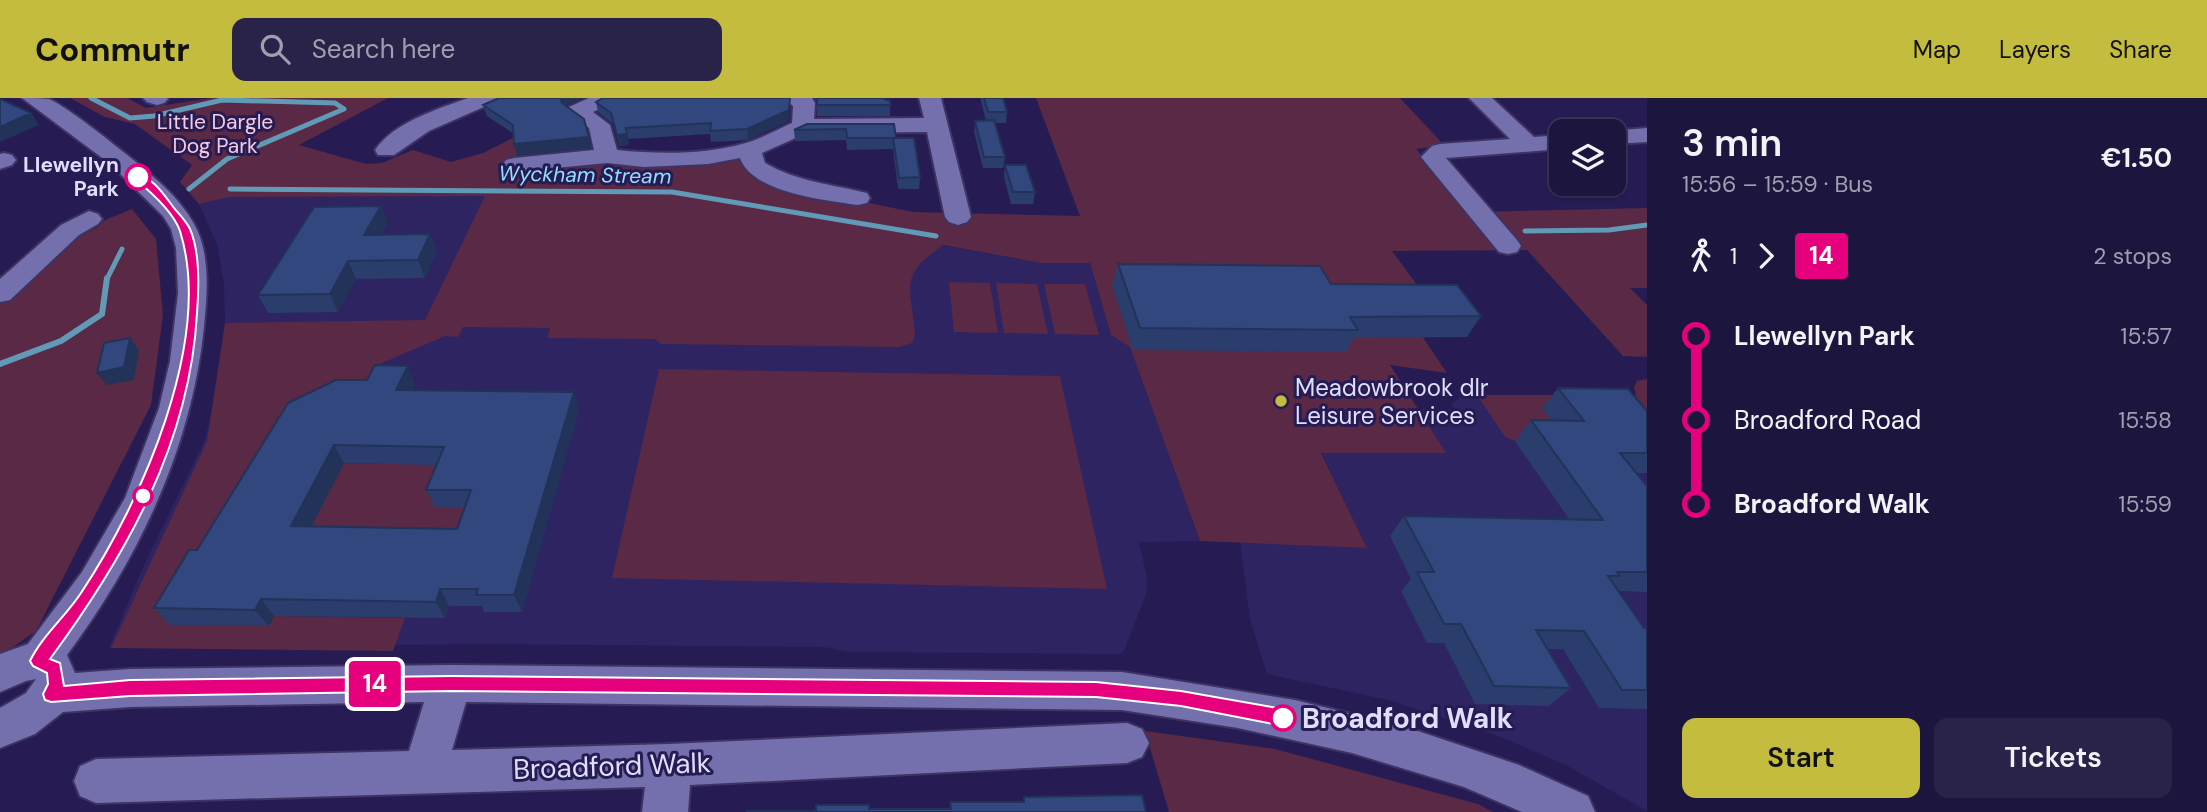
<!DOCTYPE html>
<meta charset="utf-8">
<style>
body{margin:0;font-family:"DM Sans",sans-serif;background:#292249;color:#f1f3f6;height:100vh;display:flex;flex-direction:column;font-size:26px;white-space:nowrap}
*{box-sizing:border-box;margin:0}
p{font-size:23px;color:#a09fb0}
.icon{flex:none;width:38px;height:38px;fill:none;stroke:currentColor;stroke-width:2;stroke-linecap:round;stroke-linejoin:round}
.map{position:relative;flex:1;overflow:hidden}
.side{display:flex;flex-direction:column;background:#1c153e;width:560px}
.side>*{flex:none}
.badge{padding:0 14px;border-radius:5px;font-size:24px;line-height:46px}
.buttons{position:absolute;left:1549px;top:21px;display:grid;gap:14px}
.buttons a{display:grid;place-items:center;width:77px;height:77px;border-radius:14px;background:#1c153e;box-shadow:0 2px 5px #0004,0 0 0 2px #3a3458;font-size:35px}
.map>.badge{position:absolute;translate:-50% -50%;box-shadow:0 0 0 4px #fff}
.legs{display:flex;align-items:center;gap:10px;height:77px;padding:0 35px;font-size:23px}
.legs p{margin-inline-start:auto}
.overview{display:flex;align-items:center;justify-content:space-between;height:119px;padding:0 35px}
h1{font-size:38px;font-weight:600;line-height:52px}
.button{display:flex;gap:14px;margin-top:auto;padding:14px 35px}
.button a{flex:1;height:80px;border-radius:14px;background:#c4bc3e;color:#111;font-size:28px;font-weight:600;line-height:80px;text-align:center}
.button a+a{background:#292249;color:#f1f3f6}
ul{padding:0 35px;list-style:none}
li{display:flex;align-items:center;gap:24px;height:84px;font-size:26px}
li i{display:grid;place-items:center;width:10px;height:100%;margin:0 9px;background:currentColor}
li i::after{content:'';width:18px;height:18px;margin:-9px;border:5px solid;border-radius:50%;background:#1c153e}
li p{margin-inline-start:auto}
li:first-child i{background:linear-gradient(#0000 50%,currentColor 0)}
li:last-child i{background:linear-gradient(currentColor 50%,#0000 0)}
header{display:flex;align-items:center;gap:42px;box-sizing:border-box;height:98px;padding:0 35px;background:#c4bc3e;color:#111}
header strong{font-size:33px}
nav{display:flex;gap:38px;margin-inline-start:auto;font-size:24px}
.search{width:490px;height:63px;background:#292249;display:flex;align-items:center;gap:18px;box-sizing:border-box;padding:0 24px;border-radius:14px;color:#a09fb0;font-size:26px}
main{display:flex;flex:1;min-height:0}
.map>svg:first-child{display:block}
</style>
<header>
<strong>Commutr</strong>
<div class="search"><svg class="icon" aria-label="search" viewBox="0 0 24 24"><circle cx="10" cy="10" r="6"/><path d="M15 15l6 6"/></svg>Search here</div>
<nav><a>Map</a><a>Layers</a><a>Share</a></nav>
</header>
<main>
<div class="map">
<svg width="1647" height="714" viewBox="0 0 1647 714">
<rect width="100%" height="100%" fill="#261c53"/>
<path fill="#2e2462" d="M626,97L714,107L1041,165H1090L1111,237L1130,249L1200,443L1139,444L1147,480L1146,496L1124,553L1119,556L849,554L824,549L489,546L109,550L143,469L205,342L218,284L225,225L224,185L217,146L199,106L230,99Z
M1647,297V713L1566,667L1498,638L1389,602L1267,576L1250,521L1240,443L1367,450L1321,354L1445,355L1419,311H1454L1452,305L1462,298Z"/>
<path fill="#592945" d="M70,0H127L146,10L211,0H388L299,47L366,66L382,65L413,52L451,64L483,55L513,40L522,44L514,65L746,54L776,86L913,114L1080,118L1036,0H1400L1444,47L1416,51L1474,114L1647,110V190H1630L1647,207V259L1623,258L1527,152L1392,153L1432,207H1401L1447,275L1390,267L1446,355H1321L1367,450L1200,443L1130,249L1111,237L1090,165H1041L943,147C898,179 911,186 915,237L912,245L900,249L661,246L655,241L547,240L550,230L463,229L458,239L445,238L382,265L375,280L170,526L269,528L274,518L405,520L393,553L111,550L207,343L225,225L425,222L485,98L230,99L199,106L180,84L192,67L135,26L105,19Z
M132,111L156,141L163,217L151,307L36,533L0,558V207L72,142L96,130L105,122Z
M949,184L990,185L998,235L954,234Z
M996,185L1037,186L1048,236L1004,235Z
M1044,186H1085L1099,237L1055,236Z
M659,271L1060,278L1107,491L612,480Z
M1647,281V345L1515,343L1505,339L1477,297H1636L1634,289L1637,283Z
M344,365L452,367L479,410L465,448L303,445Z
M1145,633L1275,651L1478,706L1493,714H1169Z"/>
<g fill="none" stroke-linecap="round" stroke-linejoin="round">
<path stroke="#619ab6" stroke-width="5" d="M91,0L130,20L154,18L222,2L335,5L344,11L227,61L189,91
M230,91L672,94L936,138
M1525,133L1609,132L1647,127
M107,181L122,151"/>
<path stroke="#619ab6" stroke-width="6" d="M0,266L61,243L102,216L107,180"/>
<defs>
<path id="minor" d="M22,0C30,0 42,0 49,1C69,10 108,42 126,56C153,78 184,102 198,134C210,162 207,198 204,228C192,349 139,460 67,557L75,575L130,571L451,567L1122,574L1295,602L1409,630L1519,667L1588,698L1595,714H1522L1464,689L1352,655L1238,630L1122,612L466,604L452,652L669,646L1127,625L1142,631L1149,645L1142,659L1127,665L690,687L688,714H642L645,689L96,705L80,698L74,683L80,668L96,661L409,653L424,604L130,609L63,614L35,636L0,650V610L26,595L36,581L26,583L0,594V556L28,546L82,474L125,400L159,310L170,263L178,195L176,150L171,131L163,118L109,65Z
M143,0H167L168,1L164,5L157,7L147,4Z
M468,0H499L495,4L429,33L394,57H378L375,52C394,24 438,11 468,0Z
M589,0H617L613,4L593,14L610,27L617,52C657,56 703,57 742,46C759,42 776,32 792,25L793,8L783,0H812L815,5L814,21L924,20L919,0H941L971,119L967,124L958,127L949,124L945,119L927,34L807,35L762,55L765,65C798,84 831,86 867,95L870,100L867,105L858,107C826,102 752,95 740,60L708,66L644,69L607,65L514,74L506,72L502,67L506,62L514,60L594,52L589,30L566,14L569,9Z
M1469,0H1492L1534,39L1561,37V51L1446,60L1517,142L1521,148L1517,154L1508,156L1499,154L1421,59L1432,48L1440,46L1510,41Z
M1647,30V44L1614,46V33H1610Z
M4,55L12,57L16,62L12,67L0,71V56Z
M89,113L98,116L102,121L98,126L79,137L10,202L0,204V181L61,127Z"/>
</defs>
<use href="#minor" stroke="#3e3362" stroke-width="4"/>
<use href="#minor" fill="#7470ae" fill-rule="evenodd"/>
</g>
<path fill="#2a3d6c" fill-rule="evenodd" d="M790,0L789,23L748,42L711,44L710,36L628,41L629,47L619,48L613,26L598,14L596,4Z
M815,0H882L890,7V18H817V4Z
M981,0H1003L1007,14L1006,25H995L1005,59L1003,70H983L974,34L975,23H986L981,3Z
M483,7H568L567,8L591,50L517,57L514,46V36L487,18Z
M894,26L896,40L920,79L919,91H898L893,51L847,52L846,42L795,43L794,32Z
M1005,67L1035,94L1033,106H1011L1004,79Z
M388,125L381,137L430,136L437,153L425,180L356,181L338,214L268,215L258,197Z
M1118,166L1331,186L1481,218L1467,239L1354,240L1346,254L1133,252L1112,188Z
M415,286L412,292L579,312L522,514H484L482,508H449L445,520L274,518L269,528L170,527L154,510L197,452ZM344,365L437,367L426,392L435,409L465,410L457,431L312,428Z
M1558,290L1647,313V375H1636L1647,388V494L1619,493L1644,530H1647V611L1599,610L1563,551H1548L1571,590L1549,608L1475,606L1444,545H1427L1401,493L1411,481L1390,438L1404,418L1569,421L1515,343L1531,322L1551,323L1542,310Z"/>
<path fill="#223258" d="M563,0H583L568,7L564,13L561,2Z
M790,0L789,23L748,42L747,31Z
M31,15L39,27L0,44V29Z
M627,36L629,47L619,48L617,37Z
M589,39L591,50L517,57L514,46Z
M381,108L388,125L372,154L364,137Z
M430,136L437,153L425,180L418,162Z
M348,163L356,181L338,214L330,196Z
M130,240L139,252L134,282L107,287L97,275Z
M408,268L415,286L404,310L396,292Z
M574,294L579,312L522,514L514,497Z
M334,347L344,365L303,445L291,428Z
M440,491L449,508L445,520L436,504Z
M261,501L274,518L269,528L255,512Z"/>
<path fill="#31477d" stroke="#223258" stroke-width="2" fill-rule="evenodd" d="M499,0H563L561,2L562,5L584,21L589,39L514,46L513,27L483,7Z
M603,0H790L789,12L747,31L710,33L711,25L626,30L627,36L617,37L611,15L596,4Z
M817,0H882L890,3V7H817Z
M984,0H1003L1007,14H988Z
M0,1L31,15L0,29Z
M994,22L1005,59H984L975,23Z
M807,26H894L896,40H847L846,31L794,32Z
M893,40H914L920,79L899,80Z
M1005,67H1026L1035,94H1013Z
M381,108L364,137L430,136L418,162L348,163L330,196L258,197L314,109Z
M1118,166L1320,168L1331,186L1457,187L1481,218L1350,219L1358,232L1140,230Z
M130,240L124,269L97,275L104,245Z
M375,267L408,268L396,292L574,294L514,497H476L478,491H440L436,504L261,501L255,512L154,510L189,452H197L288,305L336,282H367ZM334,347L444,349L426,392H471L457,431L291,428Z
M1558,290L1628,291L1647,313V355H1620L1647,388V474H1617L1620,478H1608L1644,530H1647V592H1622L1584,533L1536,532L1571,590L1494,588L1461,526H1444L1417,474H1434L1404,418L1603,422L1531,322L1584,323Z
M1142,697L1146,714H747V713H816V707H869V711H951L950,704H1024V699Z"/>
<path fill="#e6007e" stroke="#fff" stroke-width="2" d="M135,77C151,76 165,98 174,110C179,116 186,123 190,131C200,154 199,190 197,215C190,345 126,458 50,561L60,565L64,588L130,582L451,578L1096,584L1181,593L1283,611L1289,614L1292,620L1289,625L1283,628L1181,608L1096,599L451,593L130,598L51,604L45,602L43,596L48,586L47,575L33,568L30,563C42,538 66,518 81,495C141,405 214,242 180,133C173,113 151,94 135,81Z"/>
<g fill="#fff" stroke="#e6007e" stroke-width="3.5">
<circle cx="138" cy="79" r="12"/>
<circle cx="143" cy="398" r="9"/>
<circle cx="1283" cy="620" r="12"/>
</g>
<circle fill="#c4bc3e" stroke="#261c53" stroke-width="2.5" cx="1281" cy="303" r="7"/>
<g text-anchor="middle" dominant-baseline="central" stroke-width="6" stroke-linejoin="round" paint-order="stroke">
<g font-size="21" fill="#f5cae0" stroke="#261c53">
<text x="215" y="24">Little Dargle<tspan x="215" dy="24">Dog Park</tspan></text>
</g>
<g font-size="21" font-weight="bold" fill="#dfdffb" stroke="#261c53" text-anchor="end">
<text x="119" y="67">Llewellyn<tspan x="119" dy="24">Park</tspan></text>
</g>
<g font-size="21" font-style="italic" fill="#94defc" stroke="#261c53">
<text transform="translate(585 77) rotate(1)">Wyckham Stream</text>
</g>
<g font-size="24" fill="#dfdffb" stroke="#261c53" text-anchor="start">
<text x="1295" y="289">Meadowbrook dlr<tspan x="1295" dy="28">Leisure Services</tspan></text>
</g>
<g font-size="28" font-weight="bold" fill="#dfdffb" stroke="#261c53" text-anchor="start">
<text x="1302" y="620">Broadford Walk</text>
</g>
<g font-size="28" fill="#dfdffb" stroke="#261c53">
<text transform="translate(612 668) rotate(-2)">Broadford Walk</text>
</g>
</g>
</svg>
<div class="buttons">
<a><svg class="icon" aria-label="layers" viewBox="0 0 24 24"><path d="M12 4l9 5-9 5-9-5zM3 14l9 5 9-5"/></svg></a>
</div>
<b class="badge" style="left:375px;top:586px;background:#e6007e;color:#fff">14</b>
</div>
<section class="side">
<div class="overview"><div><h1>3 min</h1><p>15:56 – 15:59 · Bus</p></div><b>€1.50</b></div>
<div class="legs"><svg class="icon" aria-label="walk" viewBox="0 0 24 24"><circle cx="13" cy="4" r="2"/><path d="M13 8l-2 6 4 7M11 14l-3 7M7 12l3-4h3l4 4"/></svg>1<svg class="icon" aria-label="forward" viewBox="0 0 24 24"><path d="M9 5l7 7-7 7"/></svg><b class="badge" style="background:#e6007e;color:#fff">14</b><p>2 stops</p></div>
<ul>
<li><i style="color:#e6007e"></i><b>Llewellyn Park</b><p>15:57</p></li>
<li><i style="color:#e6007e"></i><span>Broadford Road</span><p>15:58</p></li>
<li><i style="color:#e6007e"></i><b>Broadford Walk</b><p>15:59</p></li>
</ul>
<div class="button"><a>Start</a><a>Tickets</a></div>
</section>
</main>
